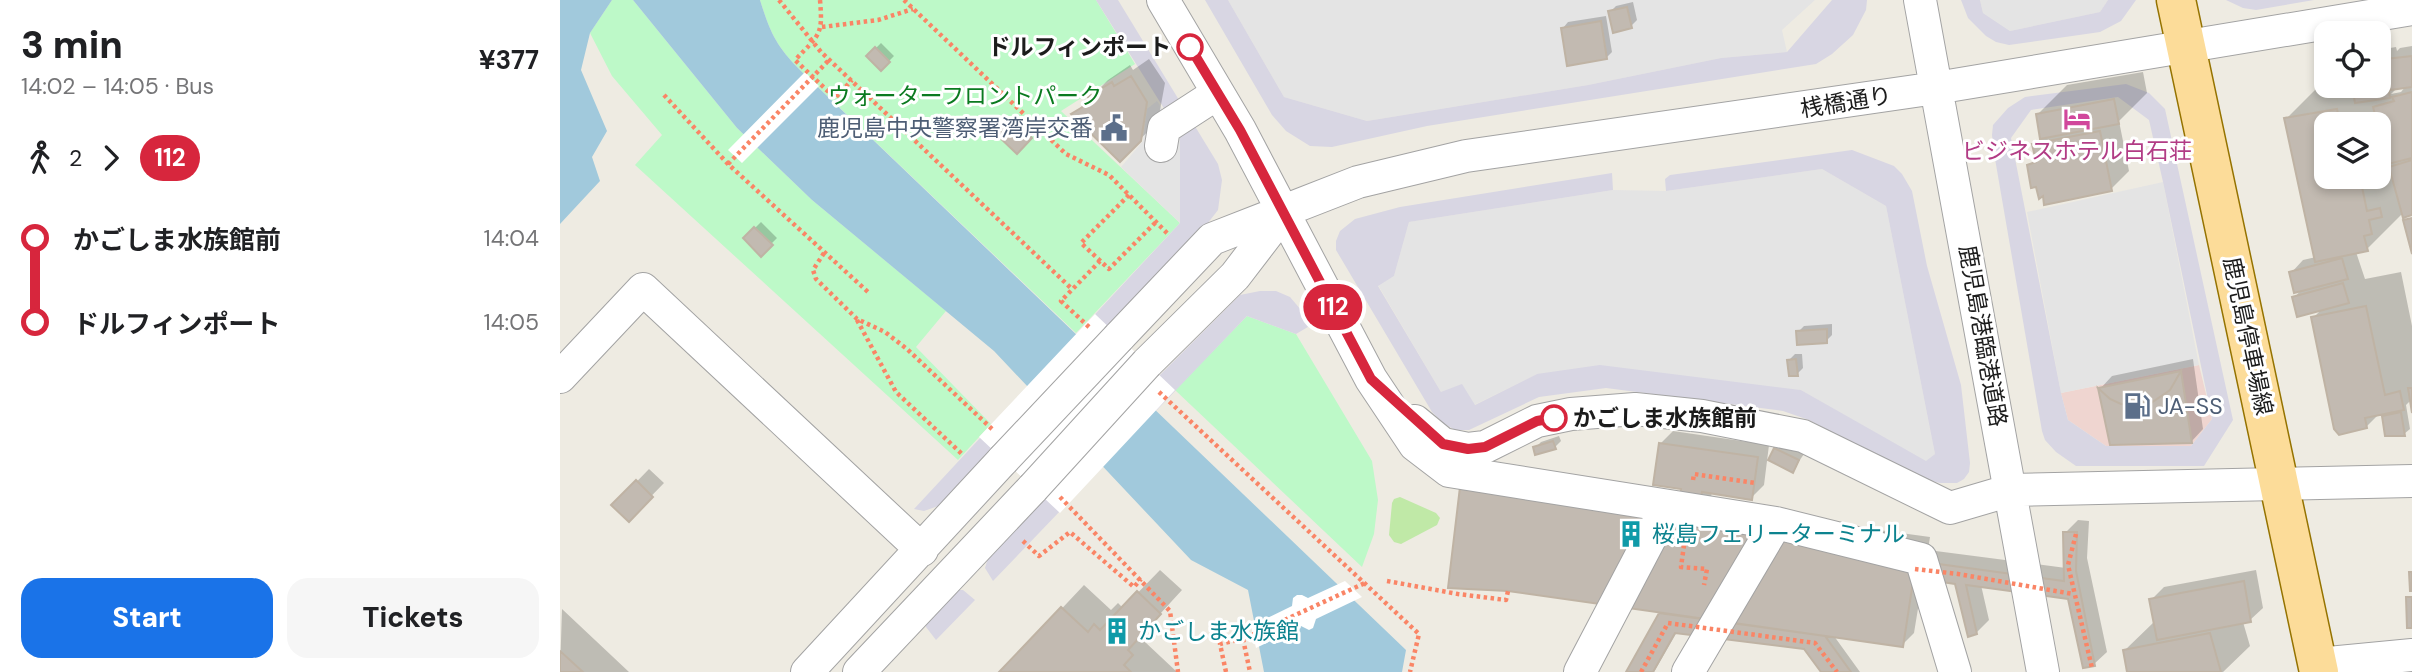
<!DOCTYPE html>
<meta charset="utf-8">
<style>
body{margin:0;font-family:"DM Sans","Noto Sans JP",sans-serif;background:#f6f6f6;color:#202124;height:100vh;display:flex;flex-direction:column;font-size:26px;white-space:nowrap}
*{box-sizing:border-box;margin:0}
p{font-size:23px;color:#757577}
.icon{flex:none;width:38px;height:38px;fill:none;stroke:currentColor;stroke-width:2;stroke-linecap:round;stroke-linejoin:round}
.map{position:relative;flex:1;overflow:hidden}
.side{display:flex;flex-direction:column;background:#fff;width:560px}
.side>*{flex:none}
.badge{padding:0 14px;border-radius:23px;font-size:24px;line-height:46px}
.tools{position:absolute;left:1754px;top:21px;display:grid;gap:14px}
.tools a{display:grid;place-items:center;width:77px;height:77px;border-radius:14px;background:#fff;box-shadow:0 4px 10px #0003;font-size:35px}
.map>.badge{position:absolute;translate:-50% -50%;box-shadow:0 0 0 4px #fff}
.legs{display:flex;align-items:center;gap:10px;height:77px;padding:0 21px;font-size:23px}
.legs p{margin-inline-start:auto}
.head{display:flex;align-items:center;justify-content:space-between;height:119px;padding:0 21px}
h1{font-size:38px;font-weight:800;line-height:52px}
.cta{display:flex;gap:14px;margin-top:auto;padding:14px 21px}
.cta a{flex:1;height:80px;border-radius:21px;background:#1a73e8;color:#fff;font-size:28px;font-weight:800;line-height:80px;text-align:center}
.cta a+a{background:#f6f6f6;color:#202124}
ul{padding:0 21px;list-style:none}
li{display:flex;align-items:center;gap:24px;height:84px;font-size:26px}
li i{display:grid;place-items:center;width:10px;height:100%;margin:0 9px;background:currentColor}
li i::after{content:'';width:18px;height:18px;margin:-9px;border:5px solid;border-radius:50%;background:#fff}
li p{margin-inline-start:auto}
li:first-child i{background:linear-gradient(#0000 50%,currentColor 0)}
li:last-child i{background:linear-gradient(currentColor 50%,#0000 0)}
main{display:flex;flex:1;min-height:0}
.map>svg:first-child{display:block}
</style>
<main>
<section class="side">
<div class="head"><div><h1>3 min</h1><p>14:02 – 14:05 · Bus</p></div><b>¥377</b></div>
<div class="legs"><svg class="icon" aria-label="walk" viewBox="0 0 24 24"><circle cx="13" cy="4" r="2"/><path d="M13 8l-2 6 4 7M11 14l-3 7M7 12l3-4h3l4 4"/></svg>2<svg class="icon" aria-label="forward" viewBox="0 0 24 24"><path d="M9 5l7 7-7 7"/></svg><b class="badge" style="background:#d7263d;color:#fff">112</b></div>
<ul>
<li><i style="color:#d7263d"></i><b>かごしま水族館前</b><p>14:04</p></li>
<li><i style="color:#d7263d"></i><b>ドルフィンポート</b><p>14:05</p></li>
</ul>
<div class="cta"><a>Start</a><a>Tickets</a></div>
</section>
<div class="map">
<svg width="1852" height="672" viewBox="0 0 1852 672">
<rect width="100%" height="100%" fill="#eeebe2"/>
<path fill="#efd5d0" d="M1639,365L1652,419L1631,446H1546L1508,420L1501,393Z"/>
<path fill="#c0e9a7" d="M840,497L876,513L880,518L877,525L841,544L834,542L829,535L832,503L834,499Z"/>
<path fill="#bdf9c8" d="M52,0H73L177,128L252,200L386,311L356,347L431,424L398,460L75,165L102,135L52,76L30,33Z
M200,0H536L575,64L501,111L620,223L516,333L240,70C216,46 210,32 200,0Z
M687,316L736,334L812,461L818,500L814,534L802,567L615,390Z"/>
<path fill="#e4e4e4" d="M668,0H1255L1222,30L1227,52L1161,58L1028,85L807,121L724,97Z
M1420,0H1548L1540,12L1450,31L1423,13Z
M597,101L621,136L620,223L561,167L583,141L587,109Z
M1262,169L1326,206L1375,454L1366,462L1241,390L977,374L914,405L881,392L818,285L834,276L849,222L1053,190L1106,191Z
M1603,182L1639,365L1501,393L1467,212Z"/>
<path fill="#d8d6e3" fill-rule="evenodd" d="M536,0H558L658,164L662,180L658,210L644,228L548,326L381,505L364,511L354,509L620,223V134Z
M645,0H668L724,97L807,121L1028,85L1161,58L1227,52L1272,0H1307L1306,10L1293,35L1272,54L1256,64L867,126L772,147L750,146L726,131L712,115Z
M1401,0H1420L1423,13L1450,31L1540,12L1548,0H1576L1561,21L1540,32L1449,45L1436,42L1426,36L1408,18Z
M1666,0H1754L1696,10L1683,8Z
M1566,84L1589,93L1605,109L1673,420L1644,466H1516L1496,452L1485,440L1482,431L1434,153L1432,135L1433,125L1448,108L1465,97ZM1558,97L1589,120L1603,182L1652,419L1631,446H1546L1508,420L1501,393L1451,138L1471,110Z
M1292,150L1334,166L1342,174L1352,191L1367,266L1401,385L1410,463L1409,472L1404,479L1397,483H1380L1359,478L1249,420L1223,411L1046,388L979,397L909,430H895L883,423L872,412L776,250V241L780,231L795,219L840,207L1052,173L1053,190L849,222L834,276L818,286L881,392L902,384L915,405L977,374L1040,365L1241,390L1366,461L1375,454L1326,206L1262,169L1106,191L1105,179L1110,175Z
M700,291H716L730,297L753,324L736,334L687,316L433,581L425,568L428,558L600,375L680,295Z
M398,590H403L415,600L376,640L366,627V622Z"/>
<path fill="#a1c9dc" d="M0,0H52L30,33L21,70L47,131L32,157L40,181L0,224Z
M73,0H200C210,32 216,46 240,70L846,650L842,672H704L688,590L631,560L434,351L252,200L177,128Z"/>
<path fill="#fff" d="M245,72L259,86L182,163L168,150Z
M535,314L615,390L500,513L419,437Z
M785,581L802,597L756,619L753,628L749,630L741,626L696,648L691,626L732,606L733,598L737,595H742L748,598Z"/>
<path fill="#0003" fill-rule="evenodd" d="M1073,2L1077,20L1071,26L1050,12L1056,6Z
M1046,16L1052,52L1046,58L1003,28L1008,22Z
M321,43L334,56L321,69L308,56Z
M1852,46V213H1843L1807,249L1796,252L1805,279L1841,272L1852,326V403L1851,400L1846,405L1850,429L1844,434L1824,417L1829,411L1820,413L1806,427L1753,318L1762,309L1734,298L1742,289L1731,273L1743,260L1756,257L1726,119L1761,84L1818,86V50L1836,47L1837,51L1840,48ZM1846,86L1841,92L1831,94L1838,87ZM1766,124H1818V177H1766Z
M589,59L605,83L598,121L560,160L514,114L548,80L570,65L573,70Z
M1583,72L1587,93L1559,121L1569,171L1551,189L1485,194L1469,165L1477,158L1474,145L1482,137L1478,114L1507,85Z
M457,114L476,132L457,151L438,134Z
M201,222L217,238L201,254L185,238Z
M1272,324V335L1266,341L1238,332L1244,326Z
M1235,354H1242L1243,368L1237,374L1229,360Z
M1633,359L1643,429L1631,442L1540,389L1552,376Z
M1113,431L1209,445L1204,485L1191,498L1152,492L1149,507L1370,537L1368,550L1506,568L1505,533L1518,520L1529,521L1527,558L1547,652L1534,664L1509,597L1421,585L1429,620L1416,633L1396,582L1363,578L1354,633L1342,645L1274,636L1300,672H1263L1244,647L1117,632L1094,672H1068L1102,611L1123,488L1101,443Z
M999,436L1001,441L995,447L975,448L981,442Z
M1221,443L1244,454L1233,470L1215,449Z
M89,469L104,483L69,519L54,505Z
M600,570L622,590L589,626L594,631L585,642L617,672H442L524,585L551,610L558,603L563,608Z
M1696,570L1703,608L1690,620L1683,622L1690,646L1663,672H1568L1565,650L1594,622L1591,600L1604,587Z
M2,609L69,672H0Z"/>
<path fill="#c2bab1" stroke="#bfb3a4" stroke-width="2" d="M1067,7L1072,28L1053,33L1048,11Z
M1041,21L1047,59L1007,66L1001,28Z
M315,47L330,62L321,71L306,56Z
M1852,56V87L1830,90L1826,59Z
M1824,59L1830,98L1795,103L1792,86H1818V60Z
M571,76L587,102L581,141L560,162L511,114L531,102L528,97L552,82L554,86Z
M1852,92V158L1828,164L1813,107L1834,101L1832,97Z
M1554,99L1559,124L1480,139L1476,114Z
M1777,109L1780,124H1766V177H1800L1807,211L1820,208L1822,217L1809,220L1812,234L1804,236L1808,251L1755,262L1724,118Z
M450,119L472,138L457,154L436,134Z
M1540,131L1552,191L1484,205L1483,196L1479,199L1476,187L1471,188L1467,165L1476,162L1472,144Z
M1852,160V215L1843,218L1829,167Z
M1852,218V254L1843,220Z
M194,227L213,245L201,257L183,238Z
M1782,258L1788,279L1734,293L1729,272Z
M1783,283L1789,303L1737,317L1732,297Z
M1806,306L1825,395L1840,391L1844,410L1805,418L1807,428L1779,435L1774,429L1751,317Z
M1267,329V343L1237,345L1236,331Z
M1236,359L1238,376H1229L1227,360Z
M1621,371L1632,443L1550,445L1538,388L1550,399L1561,404L1579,405L1591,403L1610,390Z
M1621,371L1610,390L1591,403L1579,405L1561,404L1550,399L1538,388Z
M1848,388H1852V413Z
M1841,412L1845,436H1825L1822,416Z
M993,441L996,449L975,455L973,447Z
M1099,443L1198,457L1192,500L1142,492L1138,519L1358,549L1343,647L948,591L888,588L900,487L1117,516L1121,489L1093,485Z
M1214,448L1239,460L1233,473L1208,460Z
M76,480L93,497L69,522L51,505Z
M1503,532H1517L1516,571L1535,666L1523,668L1508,599L1406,585L1417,634L1408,637L1395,584L1354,578L1356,561L1504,581Z
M1849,572H1852V591H1850Z
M1684,581L1691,622L1597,640L1589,599Z
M577,591L601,614L568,650L573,655L564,665L571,672H439L501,607L528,632L534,624L540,630Z
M1846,597H1852V628H1847Z
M1099,613L1265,636L1291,672H1261L1244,649L1115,633L1093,672H1066Z
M1650,633L1661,672H1567L1563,650Z
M0,651L23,672H0Z"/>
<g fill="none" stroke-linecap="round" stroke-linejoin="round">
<defs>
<path id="minor" d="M603,0L680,130L811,379L855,445L889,471L1216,523L1361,559L1395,672
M1360,0L1483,672
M601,146L604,128L658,93
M559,337L652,239L798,182L906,156L1376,88L1852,9
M587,363L675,276L724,212
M0,377L83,289L362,550
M855,421L883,444L908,449L925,447L977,421L1011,414L1075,409L1142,416L1243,436L1390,508L1451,490L1852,481
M1758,664L1852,655
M247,672L443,460
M299,672L473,488
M1020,672L1107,506
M1128,672L1216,523"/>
<path id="major" d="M1616,0L1759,672"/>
</defs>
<use href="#minor" stroke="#a3a3a3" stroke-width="34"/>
<use href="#major" stroke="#957300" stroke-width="41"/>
<path stroke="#fa8566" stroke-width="4.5" stroke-dasharray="3.5 3.5" stroke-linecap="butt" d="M219,0L261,52L512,289
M260,0C263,35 260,34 235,60L275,98L292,80
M344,0L506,154L549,175L609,235
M262,27L318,20L353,9
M104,95L168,164L308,292
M168,164L269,60
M569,195L521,243L549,269L596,222
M264,253L253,270L256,279L297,319L325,332L347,349L432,429
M297,320L336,392L403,455
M529,327L501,301L540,261
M599,392L859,634L850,672
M1133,480L1134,474L1195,483
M500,497L610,611L618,672
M1516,534L1508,565L1532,668
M1125,538L1121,567L1147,569L1144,585
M463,541L479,556L510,532L574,587L581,579
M827,581L898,594L946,600L948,591
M683,639L690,672
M666,672L660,644L683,639L805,583"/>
<use href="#minor" stroke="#fff" stroke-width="32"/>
<use href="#major" stroke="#fcdc99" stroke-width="38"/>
<defs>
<path id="minor-bridge" d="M443,460L559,337
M473,488L587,363"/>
</defs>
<use href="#minor-bridge" stroke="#a3a3a3" stroke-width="34" stroke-linecap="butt"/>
<path stroke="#fa8566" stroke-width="4.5" stroke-dasharray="3.5 3.5" stroke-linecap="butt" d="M1355,569L1398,574L1513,594
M1081,672L1108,623L1255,643L1277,672"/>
<use href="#minor-bridge" stroke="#fff" stroke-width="32"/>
</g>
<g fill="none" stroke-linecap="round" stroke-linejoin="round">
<defs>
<path id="line-1" d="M630,47L680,130L811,379L883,444L908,449L925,447L977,421L994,418"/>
</defs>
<use href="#line-1" stroke="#fff" stroke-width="16"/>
<use href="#line-1" stroke="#d7263d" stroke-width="10"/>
</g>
<defs>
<symbol id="hotel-bare" viewBox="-9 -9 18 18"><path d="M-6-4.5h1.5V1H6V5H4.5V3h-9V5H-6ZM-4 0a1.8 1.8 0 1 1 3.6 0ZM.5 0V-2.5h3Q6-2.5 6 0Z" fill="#d1479c" stroke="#fff" stroke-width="2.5" paint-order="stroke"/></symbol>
<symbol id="civic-bare" viewBox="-9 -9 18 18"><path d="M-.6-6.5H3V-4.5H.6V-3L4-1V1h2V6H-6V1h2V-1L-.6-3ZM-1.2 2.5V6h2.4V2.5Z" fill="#5c6f8a" stroke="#fff" stroke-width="2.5" paint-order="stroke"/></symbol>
<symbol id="fuel-bare" viewBox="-9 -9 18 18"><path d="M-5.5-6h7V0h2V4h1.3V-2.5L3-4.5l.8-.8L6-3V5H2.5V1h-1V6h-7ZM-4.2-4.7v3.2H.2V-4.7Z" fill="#5c6f8a" stroke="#fff" stroke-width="2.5" paint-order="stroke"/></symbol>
<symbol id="building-bare" viewBox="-9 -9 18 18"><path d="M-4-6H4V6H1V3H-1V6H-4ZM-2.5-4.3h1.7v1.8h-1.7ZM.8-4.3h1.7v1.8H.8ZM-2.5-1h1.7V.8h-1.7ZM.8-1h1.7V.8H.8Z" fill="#0f9aa8" stroke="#fff" stroke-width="2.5" paint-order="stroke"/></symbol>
</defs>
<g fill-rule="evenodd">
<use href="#hotel-bare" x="1498" y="100" width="38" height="38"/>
<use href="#civic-bare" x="535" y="109" width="38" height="38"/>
<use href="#fuel-bare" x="1558" y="387" width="38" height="38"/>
<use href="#building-bare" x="1052" y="515" width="38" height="38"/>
<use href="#building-bare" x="538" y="612" width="38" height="38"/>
</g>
<g fill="#fff" stroke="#d7263d" stroke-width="3.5">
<circle cx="630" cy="47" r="12"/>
<circle cx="994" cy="418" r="12"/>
</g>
<g text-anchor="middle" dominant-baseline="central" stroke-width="6" stroke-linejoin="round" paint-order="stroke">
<g font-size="23" font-weight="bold" fill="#1c1c1c" stroke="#fff" text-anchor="end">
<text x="611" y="47">ドルフィンポート</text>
<text x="1013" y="418" text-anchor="start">かごしま水族館前</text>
</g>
<g font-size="23" fill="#0b7a20" stroke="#fff">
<text x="405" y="96">ウォーターフロントパーク</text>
</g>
<g font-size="23" fill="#1c1c1c" stroke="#fff">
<text transform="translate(1286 102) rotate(-9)">桟橋通り</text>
<text transform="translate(1423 336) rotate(80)">鹿児島港臨港道路</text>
<text transform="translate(1688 336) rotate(78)">鹿児島停車場線</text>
</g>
<g font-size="23" fill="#4e5e75" stroke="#fff" text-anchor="end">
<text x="533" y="128">鹿児島中央警察署湾岸交番</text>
<text x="1598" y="406" text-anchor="start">JA-SS</text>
</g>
<g font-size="23" fill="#b23c85" stroke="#fff">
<text x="1517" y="151">ビジネスホテル白石荘</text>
</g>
<g font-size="23" fill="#0d838f" stroke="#fff" text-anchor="start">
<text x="1092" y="534">桜島フェリーターミナル</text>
<text x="578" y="631">かごしま水族館</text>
</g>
</g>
</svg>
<div class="tools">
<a><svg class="icon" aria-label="locate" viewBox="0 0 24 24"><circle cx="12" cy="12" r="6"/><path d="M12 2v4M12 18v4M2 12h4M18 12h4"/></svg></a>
<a><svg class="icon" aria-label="layers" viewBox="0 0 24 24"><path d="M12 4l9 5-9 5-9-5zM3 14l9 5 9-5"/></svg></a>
</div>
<b class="badge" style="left:773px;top:307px;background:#d7263d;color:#fff">112</b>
</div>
</main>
